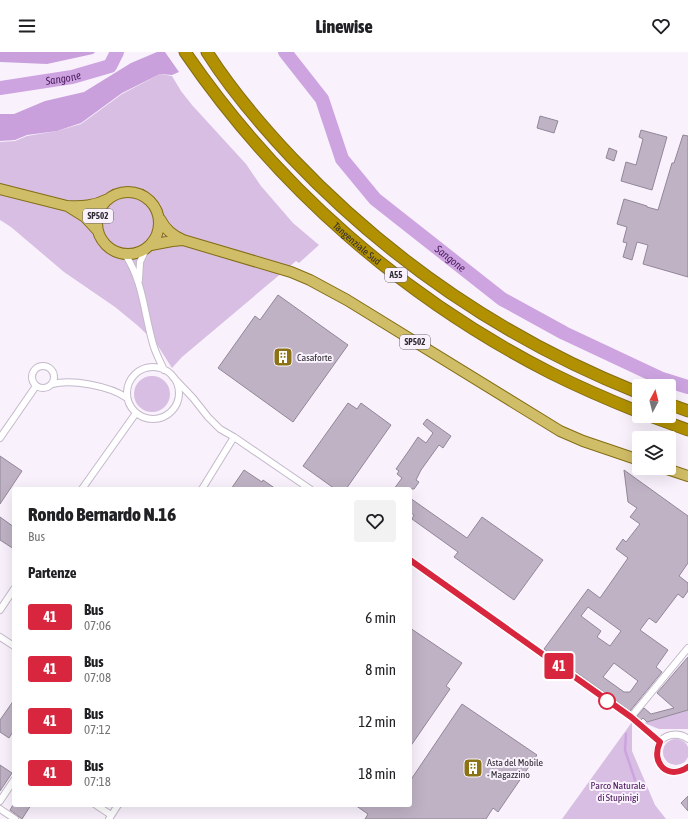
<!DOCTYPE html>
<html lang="it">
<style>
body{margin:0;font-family:"Asap Condensed",sans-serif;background:#f2f2f2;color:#202124;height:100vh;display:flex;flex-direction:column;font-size:15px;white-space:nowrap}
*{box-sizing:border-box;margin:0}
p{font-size:13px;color:#757577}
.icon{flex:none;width:22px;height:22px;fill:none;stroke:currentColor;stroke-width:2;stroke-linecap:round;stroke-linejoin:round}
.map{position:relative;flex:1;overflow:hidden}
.sheet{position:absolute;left:12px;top:435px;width:400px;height:320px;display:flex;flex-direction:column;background:#fff;border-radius:4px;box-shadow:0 4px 16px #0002}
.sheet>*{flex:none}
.badge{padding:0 8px;border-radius:3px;font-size:14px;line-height:26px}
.needle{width:26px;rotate:7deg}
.fabs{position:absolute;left:632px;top:327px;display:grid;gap:8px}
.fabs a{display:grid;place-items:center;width:44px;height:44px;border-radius:4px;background:#fff;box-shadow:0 4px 16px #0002;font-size:20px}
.map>.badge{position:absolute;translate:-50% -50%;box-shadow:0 0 0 2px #fff}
h2{padding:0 16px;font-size:15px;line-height:36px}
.round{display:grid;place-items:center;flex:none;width:42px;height:42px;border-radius:4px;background:#f2f2f2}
.headline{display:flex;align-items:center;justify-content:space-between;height:68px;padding:0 16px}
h1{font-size:19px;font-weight:800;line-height:30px}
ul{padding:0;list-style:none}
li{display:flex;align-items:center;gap:12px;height:52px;padding:0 16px}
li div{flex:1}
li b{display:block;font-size:15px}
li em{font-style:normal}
li .badge{min-width:44px;font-weight:700;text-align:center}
header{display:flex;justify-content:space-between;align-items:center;height:52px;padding:0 16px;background:#fff;font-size:18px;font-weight:800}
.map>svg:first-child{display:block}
</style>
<header><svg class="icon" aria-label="menu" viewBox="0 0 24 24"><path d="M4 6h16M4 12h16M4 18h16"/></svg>Linewise<svg class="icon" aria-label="heart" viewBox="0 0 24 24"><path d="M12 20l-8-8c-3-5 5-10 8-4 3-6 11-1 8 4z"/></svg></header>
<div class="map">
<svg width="688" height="767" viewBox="0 0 688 767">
<rect width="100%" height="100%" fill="#f9f2fd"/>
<path fill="#d7bee2" d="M160,22L172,24L181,39L192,53L246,112L261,134L293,171L319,193L299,211L296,209L182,305L172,316L156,291L137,273L115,255L64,220L11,175L0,168V90L15,89L27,84L57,79L81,72L122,42Z
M134 342a18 18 0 1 1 36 0a18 18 0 1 1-36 0Z
M688,658V677H659L644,671Z
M632,670V699L655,753L666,767H562Z
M663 700a13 13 0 1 1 26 0a13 13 0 1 1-26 0Z"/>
<path fill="#c9a0dc" d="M0,0H95L93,2L47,12L0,10Z
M157,0H165L179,20L172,23L160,22L122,41L81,71L57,79L27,83L15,88L0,89V62H14L45,49L84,40L131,11Z"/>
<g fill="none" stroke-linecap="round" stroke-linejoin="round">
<path stroke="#cda4e0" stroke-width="2.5" d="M626,682L625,698L635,728"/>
<g stroke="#cda4e0" stroke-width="14">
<path id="s1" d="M285,0L322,47L342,107L375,147L502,247L564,281L662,327L688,335"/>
<path id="s2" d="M0,36L72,25L110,14L117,0"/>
</g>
</g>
<path fill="#beb2c4" stroke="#928798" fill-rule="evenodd" d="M540,64L558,69L554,81L537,76Z
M641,78L667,85L652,138L621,129L626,110L636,113L643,87L639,85Z
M683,83L688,84V225L643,212L648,193L637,190L632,208L623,205L627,191L623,190L627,175L617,172L624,147L647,154V155L658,158L672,111H674Z
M609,96L617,99L614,109L606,106Z
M278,243L348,293L293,370L218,316L255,264L260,268Z
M348,351L357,357L361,351L391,373L346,437H335L303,414Z
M427,367L451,384L443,396L439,393L421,418L416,428L419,430L414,437H394L402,426L397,422L399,419L396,417L410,397L418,385L426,391L433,381L423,372Z
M0,404L22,419L0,452Z
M244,418L262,430L263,428L276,437H231Z
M624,418L688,464V511L679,524L688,531V539L683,546L678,542L656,571L649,566L640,578L668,598L656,615L662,620L630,659L544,597L588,537L600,546L628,506L616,497L623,487L626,490L640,472L630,465L637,456L628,450ZM588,555L621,579L610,594L597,585L601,579L581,564ZM614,611L638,629L630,640H624L603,625Z
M410,446L467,486L482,465L543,508L514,548L454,505L458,500L412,467L414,463L410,460Z
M0,465L14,475V497L0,488Z
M410,576L462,611L446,634L450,637L410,695Z
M688,605V658L647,670L643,666L641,668L637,664L644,656L651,662L674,656L657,641Z
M14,648V678L9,686L0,680V668Z
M462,652L537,703L498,760L493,756L486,767H365L368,762L355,753H410V729Z
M0,713L12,721L0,739Z
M688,744V759L681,751Z
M13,753H31L22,767L10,758Z"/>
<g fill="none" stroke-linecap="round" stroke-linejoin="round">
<defs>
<path id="street" d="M125,202C143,229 144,261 153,292C155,300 160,309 164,318
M139,228L140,210L146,197
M32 325a11 11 0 1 1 22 0a11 11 0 1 1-22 0Z
M127 341a26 26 0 1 1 52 0a26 26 0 1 1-52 0Z
M173,325L193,346L208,365L220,377L234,385L310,437
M52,332C72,327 110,334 127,346
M0,386L36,334
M82,437L136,361
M202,437L234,385
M410,508L631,665L660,690
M0,558L14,537
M0,585L14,594
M631,665L688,596
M688,687C683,683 677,682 671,683C644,689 659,734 688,715
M0,749L14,728
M96,753L111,763
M0,757L15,767
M109,767L118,753"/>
<path id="primary" d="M0,137L67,154C82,155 94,154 108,147
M97 171a31 31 0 1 1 62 0a31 31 0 1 1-62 0Z
M69,155L85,165L98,179
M160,167C166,178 172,183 183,188L291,220L310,228L347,248L560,379L583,389L639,408
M151,193L172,189L183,188
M664,416L688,424"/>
<g id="highway">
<path id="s3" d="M185,0C278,136 404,246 551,321C579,335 609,348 639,360"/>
<path d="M207,0C231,38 261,73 292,106C390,209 506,288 639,341"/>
<path d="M669,352L688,359"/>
<path d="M650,364L688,378"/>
</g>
</defs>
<use href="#street" stroke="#c4b8ca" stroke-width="8"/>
<use href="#primary" stroke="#846d12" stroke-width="12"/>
<use href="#highway" stroke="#846d12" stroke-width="13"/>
<use href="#street" stroke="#fff" stroke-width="6"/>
<use href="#primary" stroke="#d0bd67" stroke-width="10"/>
<use href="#highway" stroke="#b19101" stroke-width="11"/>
</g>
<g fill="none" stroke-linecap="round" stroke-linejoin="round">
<defs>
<path id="line" d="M410,508L631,665L660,690C650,711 668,729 688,715"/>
</defs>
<use href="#line" stroke="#fff" stroke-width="9"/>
<use href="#line" stroke="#d7263d" stroke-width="6"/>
</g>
<defs>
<symbol id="building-square" viewBox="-11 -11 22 22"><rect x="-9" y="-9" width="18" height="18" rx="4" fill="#8b7315" stroke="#f9f2fd"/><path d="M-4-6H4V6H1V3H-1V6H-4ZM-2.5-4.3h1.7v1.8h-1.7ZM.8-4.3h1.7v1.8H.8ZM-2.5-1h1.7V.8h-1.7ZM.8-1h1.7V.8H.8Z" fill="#fff"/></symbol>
</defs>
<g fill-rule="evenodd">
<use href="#building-square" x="272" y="294" width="22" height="22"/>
<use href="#building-square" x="462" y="705" width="22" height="22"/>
</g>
<circle fill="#fff" stroke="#d7263d" stroke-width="2" cx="607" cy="649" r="8"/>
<g text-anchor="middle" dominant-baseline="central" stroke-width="4" stroke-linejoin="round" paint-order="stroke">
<g fill="#f9f2fd" stroke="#6c666e" stroke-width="1">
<rect x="83" y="157" width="30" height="14" rx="3"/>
<rect x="385" y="216" width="22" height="14" rx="3"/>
<rect x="400" y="283" width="30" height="14" rx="3"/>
</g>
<g font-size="9" font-weight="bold" fill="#2f2a31">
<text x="98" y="164">SP502</text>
<text x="396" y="223">A55</text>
<text x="415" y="290">SP502</text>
</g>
<g font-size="10" fill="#2f2a31" stroke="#f9f2fd">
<text stroke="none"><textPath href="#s3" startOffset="258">Tangenziale Sud</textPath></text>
</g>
<g font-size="10" fill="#2f2a31" stroke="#f9f2fd" text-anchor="start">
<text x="297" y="305">Casaforte</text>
<text x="487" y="710">Asta del Mobile<tspan x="487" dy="12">- Magazzino</tspan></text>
</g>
<g font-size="10" fill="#461259" stroke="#f9f2fd">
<text x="618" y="733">Parco Naturale<tspan x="618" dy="12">di Stupinigi</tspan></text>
</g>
<g font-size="11" font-style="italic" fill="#4c1a60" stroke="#f9f2fd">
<text stroke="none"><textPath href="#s2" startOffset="64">Sangone</textPath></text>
<text stroke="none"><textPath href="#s1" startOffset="271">Sangone</textPath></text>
</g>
</g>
</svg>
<div class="fabs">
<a><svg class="needle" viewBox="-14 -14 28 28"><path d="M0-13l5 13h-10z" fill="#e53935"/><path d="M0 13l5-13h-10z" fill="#757577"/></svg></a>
<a><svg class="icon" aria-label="layers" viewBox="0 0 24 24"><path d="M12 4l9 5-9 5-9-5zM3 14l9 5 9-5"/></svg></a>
</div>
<b class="badge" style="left:559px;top:614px;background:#d7263d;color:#fff">41</b>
<section class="sheet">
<div class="headline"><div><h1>Rondo Bernardo N.16</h1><p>Bus</p></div><a class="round"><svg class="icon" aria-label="heart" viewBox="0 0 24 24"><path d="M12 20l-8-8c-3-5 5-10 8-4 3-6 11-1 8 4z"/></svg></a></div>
<h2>Partenze</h2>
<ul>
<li><span class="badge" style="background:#d7263d;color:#fff">41</span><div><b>Bus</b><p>07:06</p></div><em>6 min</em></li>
<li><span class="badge" style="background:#d7263d;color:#fff">41</span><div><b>Bus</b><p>07:08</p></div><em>8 min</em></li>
<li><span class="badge" style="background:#d7263d;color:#fff">41</span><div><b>Bus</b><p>07:12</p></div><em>12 min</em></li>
<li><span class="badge" style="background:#d7263d;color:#fff">41</span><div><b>Bus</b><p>07:18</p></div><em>18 min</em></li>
</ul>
</section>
</div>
